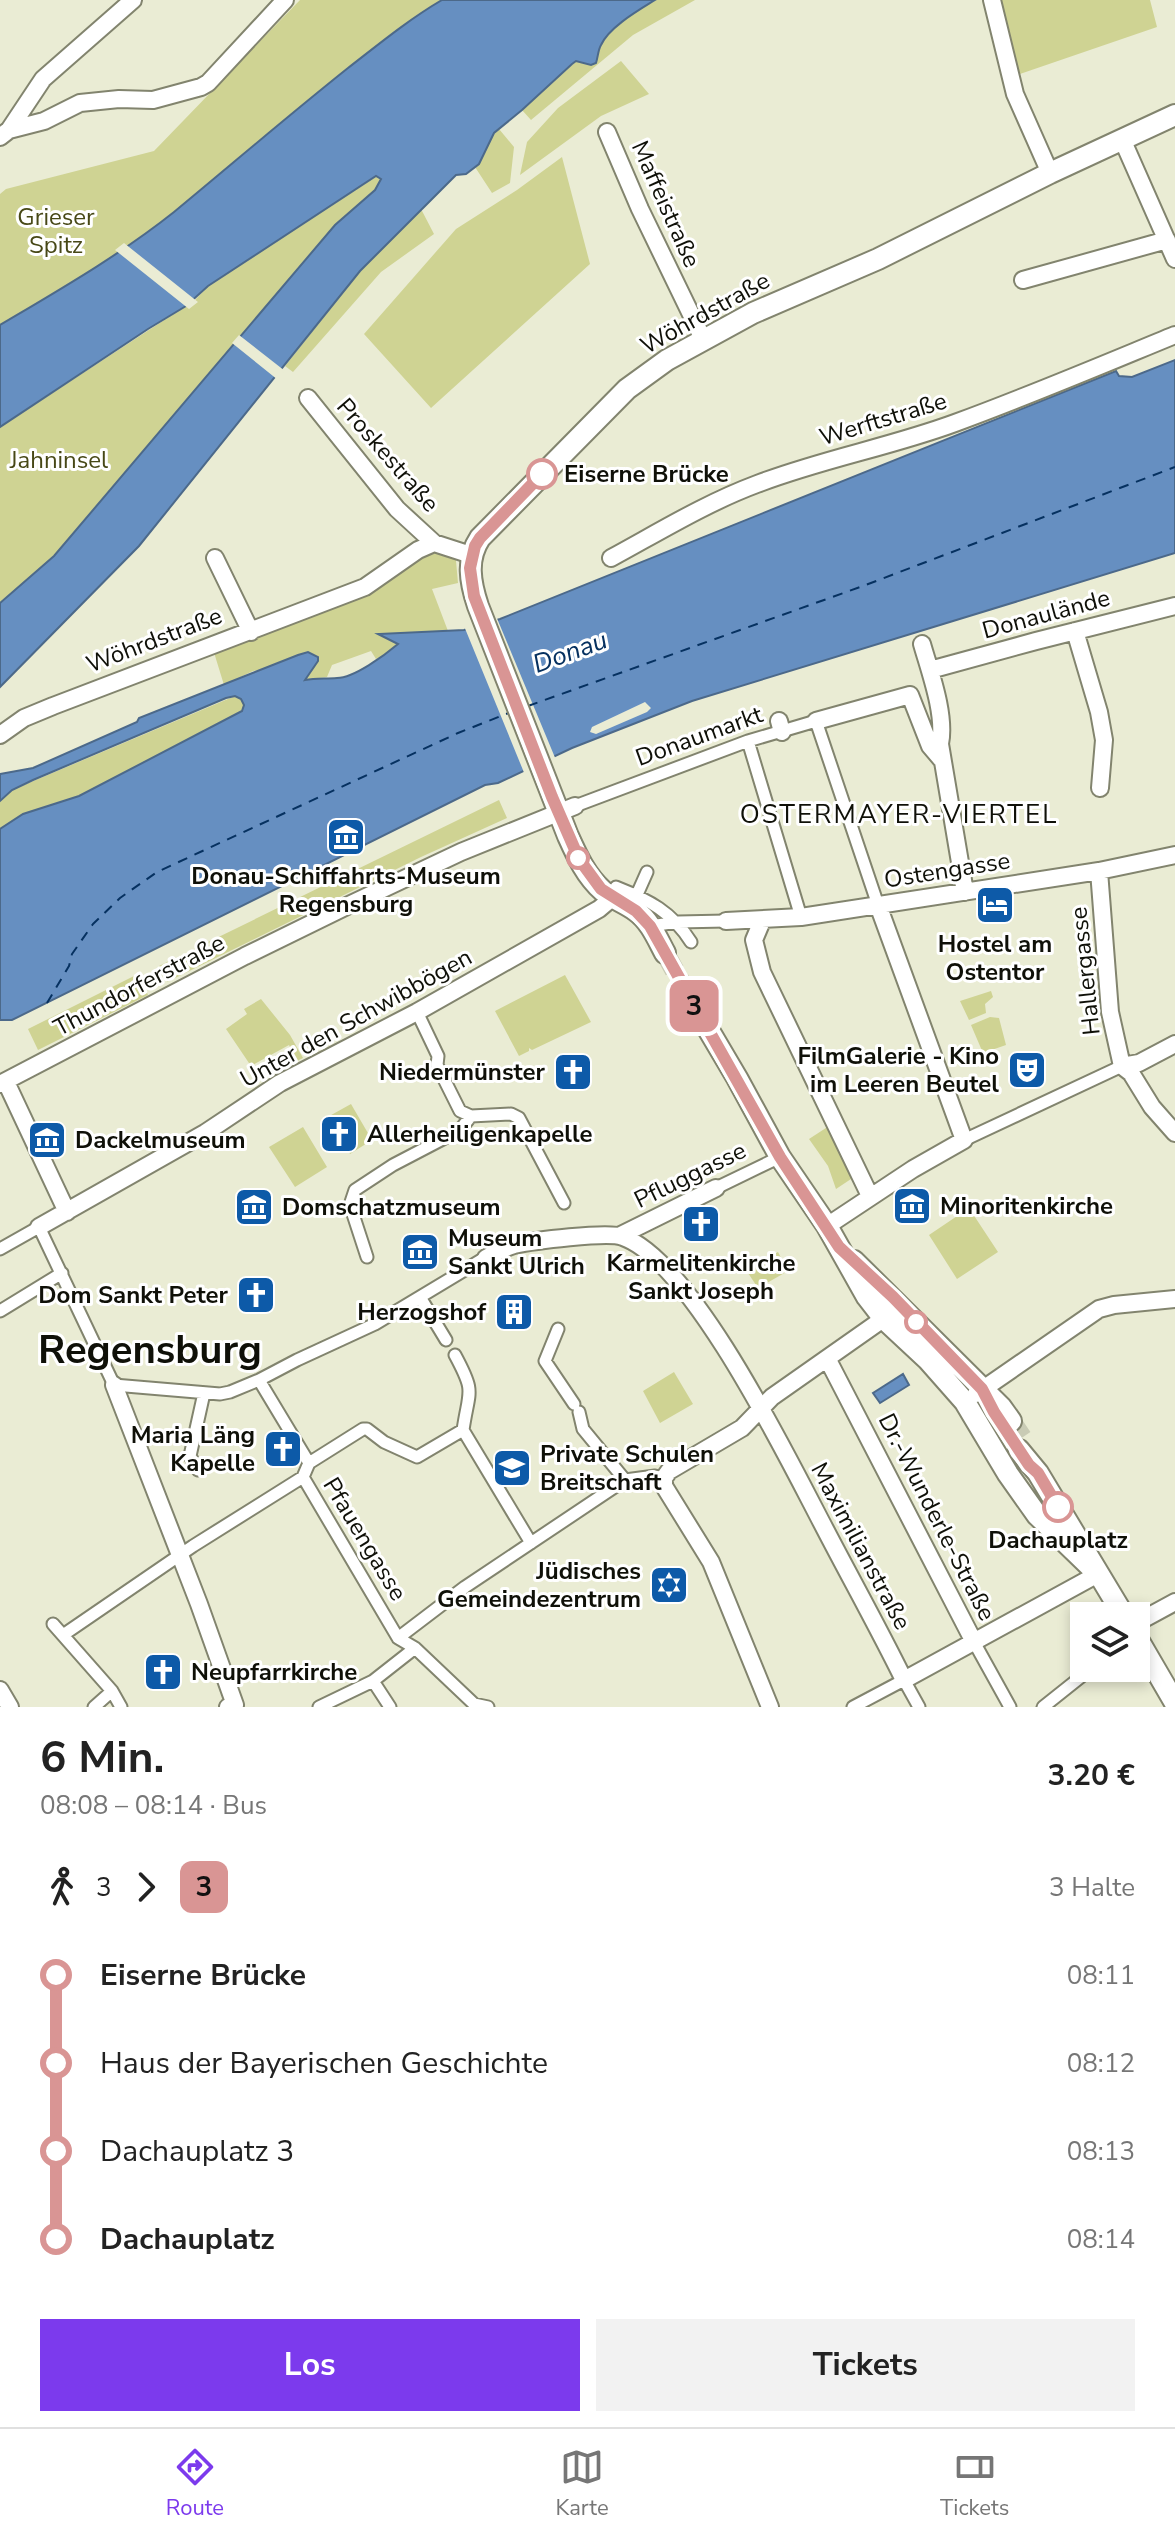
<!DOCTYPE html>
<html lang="de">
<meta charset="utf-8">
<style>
body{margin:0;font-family:"Nunito Sans",sans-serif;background:#f2f2f2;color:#222;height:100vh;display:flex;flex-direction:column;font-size:30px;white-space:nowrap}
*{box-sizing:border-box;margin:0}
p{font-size:26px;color:#767676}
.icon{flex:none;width:44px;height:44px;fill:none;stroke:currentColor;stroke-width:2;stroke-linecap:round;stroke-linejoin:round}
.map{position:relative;height:1707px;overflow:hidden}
.side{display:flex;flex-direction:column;background:#fff;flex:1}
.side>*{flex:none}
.badge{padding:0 16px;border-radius:12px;font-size:28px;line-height:52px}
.buttons{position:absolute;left:1070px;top:1602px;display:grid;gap:16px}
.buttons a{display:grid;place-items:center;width:80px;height:80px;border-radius:0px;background:#fff;box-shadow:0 4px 12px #0003;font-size:40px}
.map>.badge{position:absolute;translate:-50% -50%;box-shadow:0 0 0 4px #fff}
.legs{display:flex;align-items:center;gap:12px;height:88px;padding:0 40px;font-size:26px}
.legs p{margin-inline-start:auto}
.headline{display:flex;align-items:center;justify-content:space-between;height:136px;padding:0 40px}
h1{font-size:44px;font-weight:700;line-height:60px}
.button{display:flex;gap:16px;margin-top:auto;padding:16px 40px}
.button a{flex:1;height:92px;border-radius:0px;background:#7c3aed;color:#fff;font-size:32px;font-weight:700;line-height:92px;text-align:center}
.button a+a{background:#f2f2f2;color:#222}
ul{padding:0 40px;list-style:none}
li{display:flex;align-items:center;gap:28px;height:88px;font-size:30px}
li i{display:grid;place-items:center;width:12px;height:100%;margin:0 10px;background:currentColor}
li i::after{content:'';width:20px;height:20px;margin:-10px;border:6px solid;border-radius:50%;background:#fff}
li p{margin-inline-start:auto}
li:first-child i{background:linear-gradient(#0000 50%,currentColor 0)}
li:last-child i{background:linear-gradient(currentColor 50%,#0000 0)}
.tab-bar{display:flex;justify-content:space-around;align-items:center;height:112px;border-top:2px solid #e0e0e0;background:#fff;font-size:22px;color:#767676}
.tab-bar a{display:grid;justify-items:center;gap:4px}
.tab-bar .on{color:#7c3aed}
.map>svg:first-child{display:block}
</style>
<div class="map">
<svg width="1175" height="1707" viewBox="0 0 1175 1707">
<rect width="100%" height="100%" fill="#eaecd4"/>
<path fill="#cfd393" d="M300,0H442C408,20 379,44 348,68C289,115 232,164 174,212C120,255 59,290 0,325V194L6,189L154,151Z
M655,0H695L633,35L531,120L522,110L576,61L591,65C597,57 597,49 602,41C615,24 637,11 655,0Z
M1000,0H1150L1157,27L1017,75Z
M621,61L649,94L601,116L520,175L527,142L558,108Z
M499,129L514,147L510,183L492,193L475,167C487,156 485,139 499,129Z
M562,157L590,264L431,408L364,334L456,229L517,190Z
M377,176L381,179L375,190L335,225L54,556L0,603V427L195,300L208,286Z
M421,209L434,234L381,272L293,372L285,366L360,271Z
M418,550H455L458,583L432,589L448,631L381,634L398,644L386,655L376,659L371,651L332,665L327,677L304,680L318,661L253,671L224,685L212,646L365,587Z
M235,696L241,699L245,705L243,710L79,796L23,814L0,829V801L12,790Z
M499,800L507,818L421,857L167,982L159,966Z
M138,974L148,995L38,1050L28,1029Z
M565,975L591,1022L532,1050L529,1048V1051L519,1056L495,1011Z
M991,991L993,997L985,1004L986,1013L969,1020L960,1001Z
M261,999L290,1035L303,1058L297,1061L289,1045L251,1066L226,1029L247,1014L244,1009Z
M990,1017L999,1018L1006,1045L983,1053L971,1025Z
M351,1104L372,1140L350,1154L348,1150L344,1153L337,1143L345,1141L347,1130L336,1126L331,1133L324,1119Z
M829,1126L854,1177L836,1189L828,1166L809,1139Z
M303,1127L327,1167L295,1187L269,1147Z
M969,1208L998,1252L957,1279L929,1235Z
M778,1252L788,1271L758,1288L746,1270Z
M674,1372L693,1404L660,1423L643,1391Z"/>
<path fill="#668fc1" stroke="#4c698a" stroke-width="2" d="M442,0H655C639,10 609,27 601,45C598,50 598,57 596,63L591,65L576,61L572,64L522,110L494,133L479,164L466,174L456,175L360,271L139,546L0,687V603L54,556L335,225L375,190L381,179L376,176L208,286L186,306L148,329L0,427V325C59,290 120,255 174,212C232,164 289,115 348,68C379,44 408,20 442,0Z
M1175,360V553L692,701L572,748L498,783L485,785L12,1020H0V829L23,814L79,796L242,711L244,705L241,699L235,696L226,698L33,780L12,790L0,801V774L33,768L137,722L139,718L298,655L308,652L318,657V661L305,680C316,678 326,679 337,678C354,678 385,655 398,644L378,634L464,630L500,619L1116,371L1119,376L1132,377Z
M903,1374L909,1385L880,1403L873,1393Z"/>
<path fill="#eaecd4" d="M124,243L198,302L189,309L115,250Z
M239,335L285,371L278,380L232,343Z
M496,616L556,760L525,775L464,626Z
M645,702L651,708L647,712L596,734L590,732L592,727Z"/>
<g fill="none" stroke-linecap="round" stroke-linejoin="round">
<path stroke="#063160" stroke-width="2" stroke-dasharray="10 8" stroke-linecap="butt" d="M528,706L863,586L1175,467
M47,1003L69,966L72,954L93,924L120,898L157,872L458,733L511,712"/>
<path stroke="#c9cbb5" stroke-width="20" stroke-dasharray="20 10" stroke-linecap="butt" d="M665,953L688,995
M1011,1421L1027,1445"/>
<defs>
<path id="pedestrian" d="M748,741L801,917
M575,806L748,741L816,721L878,905
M616,887C649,900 672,912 691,942
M635,899L647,872
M650,926L678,922L726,921
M417,1012L438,1056L437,1065L460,1111L471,1116L511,1114L519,1118L564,1203
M964,1140L1122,1066
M716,1188L780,1157
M0,1249L39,1227L114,1385L220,1394L230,1392L259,1380L297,1360L375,1324L483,1259
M367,1257L350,1205L355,1190L393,1165L460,1130L471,1116
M420,1297L446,1340
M0,1311L62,1273
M558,1329L545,1361L574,1404
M455,1355C476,1394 469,1389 463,1430L531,1543
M259,1380L309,1463
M579,1412L583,1429L625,1480
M309,1463L303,1477L398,1638
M309,1463L363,1429H367L384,1442L417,1457L463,1430
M198,1470L190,1456L204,1393
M53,1624L112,1691L121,1707
M63,1635L193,1546L303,1477
M398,1638L465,1587L625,1480L655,1476L664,1478
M398,1638L415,1648L474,1704L488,1707
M974,1642L1010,1707
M373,1681L390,1707
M94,1707L112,1691
M319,1707L373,1681L415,1648
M853,1707L904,1680L919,1707
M1043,1707L1092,1668"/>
<path id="minor" d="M992,0L1015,94L1050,173
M9,130L44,121L80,103L119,99L153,100L201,87L208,83L285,0
M607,132L640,209L703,339
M0,137L9,130L43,79L133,0
M1122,139L1175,259
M1023,280L1167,240
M308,398L397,509L434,543
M215,558L251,632
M611,558C659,532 706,503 757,484C822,459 890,447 955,423C1029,396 1102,365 1175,335
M1075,631L1099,712L1104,740L1100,788
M922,644C930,672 946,715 940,744L965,892
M930,670L1036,641L1175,606
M779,721L782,732
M816,721L910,695L930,746L941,759
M0,735L24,718L53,706L365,587L418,550L434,543L471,555
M1099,871L1110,1012L1122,1066
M726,921L801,917L1099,871L1175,855
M762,921L754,940L762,972L870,1196
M1122,1066L1131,1073L1152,1107L1175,1133
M1122,1066L1139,1063L1175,1044
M6,1082L67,1212
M0,1084L245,956L349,905L461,852L575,806
M827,1226L913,1169L964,1140L878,905
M39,1227L205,1133L280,1083L417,1012L599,909L612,898
M621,1235L716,1188
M486,1258C495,1253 504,1248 514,1245C532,1241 608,1231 623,1237C693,1262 789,1461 825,1529C851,1579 879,1629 904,1680L1098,1574
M828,1360L974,1642
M114,1385L199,1604L235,1705L228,1707
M976,1394L1099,1309L1114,1305L1175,1299
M1136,1628L1140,1621L1175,1602
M0,1690L10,1707
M770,1707L711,1562L664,1486V1478L669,1471L742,1428L772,1397L893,1312"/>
<path id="tertiary" d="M665,953C657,938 650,921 636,911C625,903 613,899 603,891C586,876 577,856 568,836L478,606C470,582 466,559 480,538L627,389L667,360L753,313L878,259L1050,173L1175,115
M688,995L737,1078L780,1157L827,1226L867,1297L884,1319L928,1360L965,1402L1008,1474L1037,1515L1098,1574
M854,1261L1001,1407L1011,1421
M1019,1450L1038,1473L1124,1616
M1136,1636L1175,1703"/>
</defs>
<use href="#pedestrian" stroke="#82846e" stroke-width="15"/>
<use href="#minor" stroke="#82846e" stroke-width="20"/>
<use href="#tertiary" stroke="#82846e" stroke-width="24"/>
<use href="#pedestrian" stroke="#fff" stroke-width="11"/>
<use href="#minor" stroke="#fff" stroke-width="16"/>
<use href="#tertiary" stroke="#fff" stroke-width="20"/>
</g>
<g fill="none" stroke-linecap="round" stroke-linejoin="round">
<defs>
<path id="line-1" d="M542,474L480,538L475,546L470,568L474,596L552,797L579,859L601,889L636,911L650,926L780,1157L839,1247L893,1297L982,1389L994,1412L1029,1465L1038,1473L1058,1507"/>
</defs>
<use href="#line-1" stroke="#fff" stroke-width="18"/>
<use href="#line-1" stroke="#d99594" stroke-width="12"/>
</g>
<defs>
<symbol id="museum-square" viewBox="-11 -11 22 22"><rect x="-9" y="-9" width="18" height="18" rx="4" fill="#0d5aa8" stroke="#fff"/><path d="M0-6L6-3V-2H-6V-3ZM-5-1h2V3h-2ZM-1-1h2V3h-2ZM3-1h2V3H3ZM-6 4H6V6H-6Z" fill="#fff"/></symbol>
<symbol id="hotel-square" viewBox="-11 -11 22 22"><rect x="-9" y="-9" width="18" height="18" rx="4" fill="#0d5aa8" stroke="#fff"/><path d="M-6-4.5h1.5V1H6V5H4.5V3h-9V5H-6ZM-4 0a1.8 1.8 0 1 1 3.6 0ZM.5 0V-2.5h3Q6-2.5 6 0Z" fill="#fff"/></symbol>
<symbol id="theatre-square" viewBox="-11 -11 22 22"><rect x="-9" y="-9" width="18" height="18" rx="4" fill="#0d5aa8" stroke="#fff"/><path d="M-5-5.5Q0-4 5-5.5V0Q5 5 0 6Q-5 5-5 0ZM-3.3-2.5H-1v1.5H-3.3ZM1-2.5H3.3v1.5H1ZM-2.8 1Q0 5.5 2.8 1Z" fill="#fff"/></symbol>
<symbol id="church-square" viewBox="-11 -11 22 22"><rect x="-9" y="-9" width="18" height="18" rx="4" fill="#0d5aa8" stroke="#fff"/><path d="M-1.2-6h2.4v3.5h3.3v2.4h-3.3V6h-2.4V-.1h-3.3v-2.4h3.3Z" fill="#fff"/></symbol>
<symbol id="building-square" viewBox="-11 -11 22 22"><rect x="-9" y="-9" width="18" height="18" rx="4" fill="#0d5aa8" stroke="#fff"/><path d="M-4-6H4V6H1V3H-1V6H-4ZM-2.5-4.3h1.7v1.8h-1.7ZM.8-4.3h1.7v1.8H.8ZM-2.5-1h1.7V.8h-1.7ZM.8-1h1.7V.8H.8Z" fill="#fff"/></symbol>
<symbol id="school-square" viewBox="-11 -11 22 22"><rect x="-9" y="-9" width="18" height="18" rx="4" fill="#0d5aa8" stroke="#fff"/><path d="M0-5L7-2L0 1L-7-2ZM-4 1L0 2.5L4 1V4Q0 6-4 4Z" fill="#fff"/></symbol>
<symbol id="synagogue-square" viewBox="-11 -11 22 22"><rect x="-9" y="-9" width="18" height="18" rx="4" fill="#0d5aa8" stroke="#fff"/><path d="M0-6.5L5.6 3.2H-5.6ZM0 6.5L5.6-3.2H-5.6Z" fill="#fff"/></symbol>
</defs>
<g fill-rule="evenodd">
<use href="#museum-square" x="324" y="815" width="44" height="44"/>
<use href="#hotel-square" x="973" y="883" width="44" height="44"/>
<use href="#theatre-square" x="1005" y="1048" width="44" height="44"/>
<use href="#church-square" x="551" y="1050" width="44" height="44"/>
<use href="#church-square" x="317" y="1112" width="44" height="44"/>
<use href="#museum-square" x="25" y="1118" width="44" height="44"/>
<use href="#museum-square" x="890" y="1184" width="44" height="44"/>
<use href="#museum-square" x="232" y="1185" width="44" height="44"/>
<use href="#church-square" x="679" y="1202" width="44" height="44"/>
<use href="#museum-square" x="398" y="1230" width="44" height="44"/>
<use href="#church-square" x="234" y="1273" width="44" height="44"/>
<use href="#building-square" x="492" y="1290" width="44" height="44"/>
<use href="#church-square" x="261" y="1427" width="44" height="44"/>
<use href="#school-square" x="490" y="1446" width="44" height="44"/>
<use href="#synagogue-square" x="647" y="1563" width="44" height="44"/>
<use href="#church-square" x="141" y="1650" width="44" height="44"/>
</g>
<g fill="#fff" stroke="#d99594" stroke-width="4">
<circle cx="542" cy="474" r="14"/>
<circle cx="578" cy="858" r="10"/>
<circle cx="916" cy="1322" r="10"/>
<circle cx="1058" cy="1507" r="14"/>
</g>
<g text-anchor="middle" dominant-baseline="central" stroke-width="6" stroke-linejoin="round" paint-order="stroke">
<g font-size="24" fill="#0f1008" stroke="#fff">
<text transform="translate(666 204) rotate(66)">Maffeistraße</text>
<text transform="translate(705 313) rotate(-29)">Wöhrdstraße</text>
<text transform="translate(883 419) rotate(-17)">Werftstraße</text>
<text transform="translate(388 455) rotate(49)">Proskestraße</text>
<text transform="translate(1046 614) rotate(-15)">Donaulände</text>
<text transform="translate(154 640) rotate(-21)">Wöhrdstraße</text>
<text transform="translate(699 736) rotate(-20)">Donaumarkt</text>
<text transform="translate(947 870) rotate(-9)">Ostengasse</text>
<text transform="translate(1085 971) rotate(-96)">Hallergasse</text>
<text transform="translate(139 985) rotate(-28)">Thundorferstraße</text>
<text transform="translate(356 1018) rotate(-29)">Unter den Schwibbögen</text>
<text transform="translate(690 1175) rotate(-26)">Pfluggasse</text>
<text transform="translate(937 1517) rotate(63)">Dr.-Wunderle-Straße</text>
<text transform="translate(365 1539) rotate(59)">Pfauengasse</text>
<text transform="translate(861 1546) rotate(62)">Maximilianstraße</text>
</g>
<g font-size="24" fill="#474816" stroke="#fff">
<text x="56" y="217">Grieser<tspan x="56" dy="28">Spitz</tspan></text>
<text x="59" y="460">Jahninsel</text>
</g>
<g font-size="24" font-weight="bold" fill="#0f1008" stroke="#fff" text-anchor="start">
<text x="564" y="474">Eiserne Brücke</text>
<text x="1058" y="1540" text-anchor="middle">Dachauplatz</text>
</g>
<g font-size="24" font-weight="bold" fill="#0f1008" stroke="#fff" text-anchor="start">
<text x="346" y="876" text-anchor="middle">Donau-Schiffahrts-Museum<tspan x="346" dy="28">Regensburg</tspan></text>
<text x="995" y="944" text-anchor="middle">Hostel am<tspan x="995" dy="28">Ostentor</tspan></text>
<text x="999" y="1056" text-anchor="end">FilmGalerie - Kino<tspan x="999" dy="28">im Leeren Beutel</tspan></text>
<text x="545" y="1072" text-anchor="end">Niedermünster</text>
<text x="367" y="1134">Allerheiligenkapelle</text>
<text x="75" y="1140">Dackelmuseum</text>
<text x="940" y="1206">Minoritenkirche</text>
<text x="282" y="1207">Domschatzmuseum</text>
<text x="448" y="1238">Museum<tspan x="448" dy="28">Sankt Ulrich</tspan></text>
<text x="701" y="1263" text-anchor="middle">Karmelitenkirche<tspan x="701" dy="28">Sankt Joseph</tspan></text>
<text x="228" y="1295" text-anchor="end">Dom Sankt Peter</text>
<text x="486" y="1312" text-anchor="end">Herzogshof</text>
<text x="255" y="1435" text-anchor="end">Maria Läng<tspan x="255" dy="28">Kapelle</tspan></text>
<text x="540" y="1454">Private Schulen<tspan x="540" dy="28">Breitschaft</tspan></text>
<text x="641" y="1571" text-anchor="end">Jüdisches<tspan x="641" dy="28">Gemeindezentrum</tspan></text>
<text x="191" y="1672">Neupfarrkirche</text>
</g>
<g font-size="26" font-style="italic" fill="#063160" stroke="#fff">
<text transform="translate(570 652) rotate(-20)">Donau</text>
</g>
<g font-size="26" letter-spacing="2" fill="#0f1008" stroke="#fff">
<text x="899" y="814">OSTERMAYER-VIERTEL</text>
</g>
<g font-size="40" font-weight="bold" fill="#0f1008" stroke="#fff">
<text x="150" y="1350">Regensburg</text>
</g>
</g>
</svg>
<div class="buttons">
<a><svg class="icon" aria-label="layers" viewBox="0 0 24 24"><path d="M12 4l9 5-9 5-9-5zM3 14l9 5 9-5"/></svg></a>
</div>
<b class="badge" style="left:694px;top:1006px;background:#d99594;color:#111">3</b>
</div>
<section class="side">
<div class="headline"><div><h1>6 Min.</h1><p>08:08 – 08:14 · Bus</p></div><b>3.20 €</b></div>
<div class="legs"><svg class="icon" aria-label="walk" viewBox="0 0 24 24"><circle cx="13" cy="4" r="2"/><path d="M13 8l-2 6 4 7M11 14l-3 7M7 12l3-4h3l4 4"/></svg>3<svg class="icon" aria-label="forward" viewBox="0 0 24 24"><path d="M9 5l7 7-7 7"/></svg><b class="badge" style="background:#d99594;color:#111">3</b><p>3 Halte</p></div>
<ul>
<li><i style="color:#d99594"></i><b>Eiserne Brücke</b><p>08:11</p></li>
<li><i style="color:#d99594"></i><span>Haus der Bayerischen Geschichte</span><p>08:12</p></li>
<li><i style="color:#d99594"></i><span>Dachauplatz 3</span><p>08:13</p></li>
<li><i style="color:#d99594"></i><b>Dachauplatz</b><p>08:14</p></li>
</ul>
<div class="button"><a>Los</a><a>Tickets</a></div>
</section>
<nav class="tab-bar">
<a class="on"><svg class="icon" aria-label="directions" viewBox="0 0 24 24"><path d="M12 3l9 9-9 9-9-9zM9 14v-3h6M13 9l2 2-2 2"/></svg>Route</a>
<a><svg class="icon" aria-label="map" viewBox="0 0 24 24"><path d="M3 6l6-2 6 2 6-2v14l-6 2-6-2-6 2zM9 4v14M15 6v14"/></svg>Karte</a>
<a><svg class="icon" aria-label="tickets" viewBox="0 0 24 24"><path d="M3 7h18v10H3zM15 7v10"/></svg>Tickets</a>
</nav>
